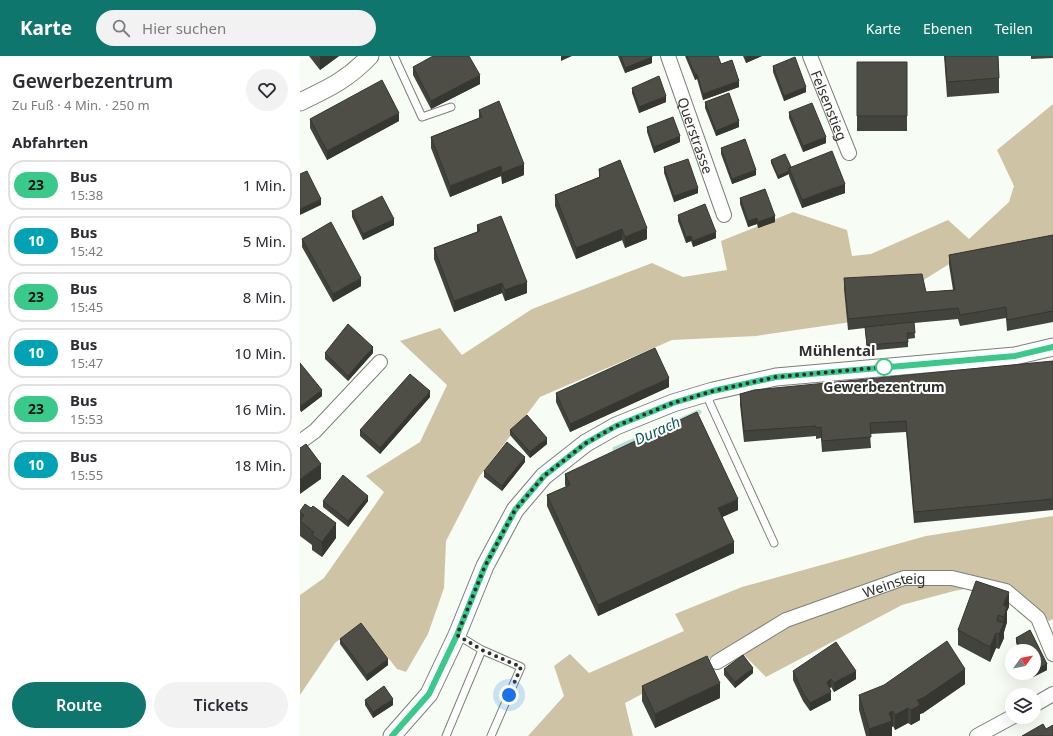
<!DOCTYPE html>
<html lang="de">
<meta charset="utf-8">
<style>
body{margin:0;font-family:"Noto Sans",sans-serif;background:#f2f2f3;color:#2b2b33;height:100vh;display:flex;flex-direction:column;font-size:15px;white-space:nowrap}
*{box-sizing:border-box;margin:0}
p{font-size:13px;color:#7c7c81}
.icon{flex:none;width:22px;height:22px;fill:none;stroke:currentColor;stroke-width:2;stroke-linecap:round;stroke-linejoin:round}
.map{position:relative;flex:1;overflow:hidden}
.details{display:flex;flex-direction:column;background:#fff;width:300px}
.details>*{flex:none}
.badge{padding:0 8px;border-radius:13px;font-size:14px;line-height:26px}
.needle{width:26px;rotate:57deg}
.tools{position:absolute;left:705px;top:588px;display:grid;gap:8px}
.tools a{display:grid;place-items:center;width:36px;height:36px;border-radius:50%;background:#fff;box-shadow:0 4px 16px #0002;font-size:20px}
.you{position:absolute;width:20px;height:20px;margin:-10px;border:3px solid #fff;border-radius:50%;background:#1a73e8;box-shadow:0 0 0 6px #1a73e833}
.map>.badge{position:absolute;translate:-50% -50%;box-shadow:0 0 0 2px #fff}
h2{padding:0 12px;font-size:15px;line-height:36px}
.round{display:grid;place-items:center;flex:none;width:42px;height:42px;border-radius:21px;background:#f2f2f3}
.headline{display:flex;align-items:center;justify-content:space-between;height:68px;padding:0 12px}
h1{font-size:19px;font-weight:600;line-height:30px}
.cta{display:flex;gap:8px;margin-top:auto;padding:8px 12px}
.cta a{flex:1;height:46px;border-radius:24px;background:#0f766e;color:#fff;font-size:16px;font-weight:600;line-height:46px;text-align:center}
.cta a+a{background:#f2f2f3;color:#2b2b33}
ul{padding:0;list-style:none}
li{display:flex;align-items:center;gap:12px;height:50px;margin:0 8px 6px;padding:0 4px;border:2px solid #e1e1e2;border-radius:16px}
li div{flex:1}
li b{display:block;font-size:15px}
li em{font-style:normal}
li .badge{min-width:44px;font-weight:700;text-align:center}
header{display:flex;align-items:center;gap:24px;box-sizing:border-box;height:56px;padding:0 20px;background:#0f766e;color:#fff}
header strong{font-size:19px}
nav{display:flex;gap:22px;margin-inline-start:auto;font-size:14px}
.search{width:280px;height:36px;background:#f2f2f3;display:flex;align-items:center;gap:10px;box-sizing:border-box;padding:0 14px;border-radius:22px;color:#7c7c81;font-size:15px}
main{display:flex;flex:1;min-height:0}
.map>svg:first-child{display:block}
</style>
<header>
<strong>Karte</strong>
<div class="search"><svg class="icon" aria-label="search" viewBox="0 0 24 24"><circle cx="10" cy="10" r="6"/><path d="M15 15l6 6"/></svg>Hier suchen</div>
<nav><a>Karte</a><a>Ebenen</a><a>Teilen</a></nav>
</header>
<main>
<section class="details">
<div class="headline"><div><h1>Gewerbezentrum</h1><p>Zu Fuß · 4 Min. · 250 m</p></div><a class="round"><svg class="icon" aria-label="heart" viewBox="0 0 24 24"><path d="M12 20l-8-8c-3-5 5-10 8-4 3-6 11-1 8 4z"/></svg></a></div>
<h2>Abfahrten</h2>
<ul>
<li><span class="badge" style="background:#39c98a;color:#111">23</span><div><b>Bus</b><p>15:38</p></div><em>1 Min.</em></li>
<li><span class="badge" style="background:#00a3b4;color:#fff">10</span><div><b>Bus</b><p>15:42</p></div><em>5 Min.</em></li>
<li><span class="badge" style="background:#39c98a;color:#111">23</span><div><b>Bus</b><p>15:45</p></div><em>8 Min.</em></li>
<li><span class="badge" style="background:#00a3b4;color:#fff">10</span><div><b>Bus</b><p>15:47</p></div><em>10 Min.</em></li>
<li><span class="badge" style="background:#39c98a;color:#111">23</span><div><b>Bus</b><p>15:53</p></div><em>16 Min.</em></li>
<li><span class="badge" style="background:#00a3b4;color:#fff">10</span><div><b>Bus</b><p>15:55</p></div><em>18 Min.</em></li>
</ul>
<div class="cta"><a>Route</a><a>Tickets</a></div>
</section>
<div class="map">
<svg width="753" height="680" viewBox="0 0 753 680">
<rect width="100%" height="100%" fill="#f7fdf4"/>
<path fill="#cfc3a6" d="M753,48V185L654,205L558,265L456,280L372,284L240,341L179,421L146,485L144,532L128,578L106,616L97,613L61,568L35,587L0,639V539L24,522L84,436L66,420L120,386L147,329L100,285L140,272L162,299L232,253L352,207L383,221L427,214L421,185L493,156L547,174L552,200L571,198L648,164L669,183L709,146L714,130L697,94Z
M753,460V563L749,565L703,526L654,535L602,549L466,621L434,589L325,647L333,680H228L264,640L254,610L270,598L289,617L384,575L375,558L442,531L626,480Z"/>
<g fill="none" stroke-linecap="round" stroke-linejoin="round">
<path stroke="#b7ded7" stroke-width="5" d="M315,393L399,356"/>
<defs>
<path id="service" d="M94,0L122,61L151,51
M412,336L409,345L474,487
M157,579L182,594
M146,680L182,594L221,611L191,680"/>
<g id="minor">
<path id="s1" d="M368,0L424,159"/>
<path id="s2" d="M510,0L549,97"/>
<path d="M0,386L15,375L80,306"/>
<path id="s3" d="M417,606L486,564L604,522H652L706,535L738,562L753,598"/>
<path d="M734,649L753,638"/>
<path d="M677,680L712,661"/>
</g>
<path id="tertiary" d="M0,46C29,32 47,24 70,0
M92,680L129,638L157,579L185,510L215,454L244,420L286,387L316,370L373,347L413,335L476,321L715,300L753,291"/>
</defs>
<use href="#service" stroke="#7b8179" stroke-width="9"/>
<use href="#minor" stroke="#7b8179" stroke-width="16"/>
<use href="#tertiary" stroke="#7b8179" stroke-width="19"/>
<use href="#service" stroke="#fff" stroke-width="7"/>
<use href="#minor" stroke="#fff" stroke-width="14"/>
<use href="#tertiary" stroke="#fff" stroke-width="17"/>
</g>
<path fill="#43433d" d="M9,0H39L20,14Z
M318,0H352V7L325,17Z
M385,0H418L421,8L439,31L403,44L397,23L395,24Z
M443,0H462L446,7Z
M644,0H698L699,22V37L647,41Z
M731,0H753V2L731,3Z
M557,6H607V75H557Z
M473,10L506,36L484,45L473,16Z
M113,11L180,28L131,53L113,19Z
M332,32L366,46L339,57L332,37Z
M405,46L439,71L416,80L405,52Z
M179,54L224,119L202,128L201,120L150,141L131,92V81L179,62Z
M489,56L526,87L503,96L489,62Z
M10,63L99,65L27,104L10,72Z
M347,71L380,86L354,97L347,76Z
M421,92L456,119L432,128L421,98Z
M471,104L491,111L545,137L502,152L489,120V118L478,123L471,107Z
M364,111L398,137L374,146L364,117Z
M299,113L347,183L325,192L322,184L276,203L255,150V139L299,121Z
M440,142L475,166L458,172L457,168L448,171L440,148Z
M52,155L94,169L63,184L52,161Z
M378,159L416,182L393,191L391,185L386,187L378,165Z
M177,169L227,237L205,245L202,237L154,256L134,203V192L177,176Z
M753,179V266L707,275L706,262L660,270L658,263L614,267L615,282L608,283V291L567,295L565,272L548,274L544,233V222L626,236L653,234L649,209V199Z
M2,183L61,230L33,246L2,191Z
M25,297H73L48,325L25,303Z
M753,305V454L614,467L606,376L570,378L571,392L522,396L521,382L516,383V380L444,386L440,349V338Z
M0,307L22,340L1,356L0,354Z
M369,331L270,376L256,346V337Z
M130,341L80,398L60,380V374Z
M210,374L247,388L230,402L210,379Z
M225,406L202,435L184,421V415Z
M265,418L438,454L422,461L434,497L298,560L247,450V439L266,431L265,429Z
M23,445H68L48,471L23,451Z
M0,455L36,482L22,501L12,494V489L0,480Z
M709,551L707,555V566L704,576V582L699,593L696,592L690,606L658,589V574Z
M730,574L747,608V614L733,621L731,617H734V595H720L716,587V582Z
M40,583L88,609L67,625L40,588Z
M424,613L453,617L435,632L424,619Z
M493,615L556,623L534,636L531,631L530,632L531,644L510,655L503,645L493,624Z
M665,628L623,657L620,658V664L611,669L608,667L595,674L593,670L592,671V680H566L559,654V639Z
M342,630L420,642L355,672L342,645Z
M65,644L93,649L73,662L65,649Z"/>
<path fill="#373732" d="M20,0H39L20,14Z
M261,0H272L261,5Z
M449,0H462L446,7V1Z
M352,1V7L325,17V12Z
M395,18H397V23L395,24Z
M180,19V28L131,53V45Z
M439,25V31L403,44V38Z
M506,31V36L484,45V40Z
M366,40V46L339,57V51Z
M99,57V65L27,104V95Z
M439,65V71L416,80V75Z
M380,80V86L354,97V91Z
M526,81V87L503,96V90Z
M224,108V119L202,128V117Z
M201,110V120L150,141V130Z
M456,114V119L432,128V123Z
M489,115V118L478,123V120Z
M545,128V137L502,152V144Z
M398,132V137L374,146V140Z
M21,143V149L0,159V153Z
M475,160V166L458,172V166Z
M457,162V168L448,171V165Z
M94,163V169L63,184V178Z
M347,172V183L325,192V181Z
M322,173V184L276,203V192Z
M416,176V182L393,191V185Z
M391,180V185L386,187V181Z
M61,222V230L33,246V238Z
M227,226V237L205,245V234Z
M202,227V237L154,256V245Z
M73,291V297L48,325V320Z
M369,322V331L270,376V368Z
M22,334V340L1,356V350Z
M130,335V341L80,398V392Z
M247,382V388L230,402V396Z
M225,401V406L202,435V430Z
M21,408V423L0,438V423Z
M68,440V445L48,471V465Z
M438,443V454L418,463V452Z
M36,467V482L22,501V486Z
M434,486V497L298,560V549Z
M709,536V551L707,555V566L704,576L703,549Z
M704,567V582L699,593V578Z
M696,577V592L690,606V591Z
M88,603V609L67,625V619Z
M747,608V614L733,621V617H734V615Z
M453,612V617L435,632V626Z
M665,613V628L623,657L620,658V664L611,669V654L617,644Z
M556,615V623L534,636V627Z
M531,623V631L527,635V626Z
M420,627V642L355,672V658Z
M531,636V644L510,655V647Z
M93,643V649L73,662V656Z
M608,652V667L595,674V659Z
M593,655V670L592,671V680H569V673L589,657Z"/>
<path fill="#4e4e47" stroke="#373732" d="M133,0H169L180,19L131,45L113,11Z
M321,0H352V1L325,12Z
M387,0H418L421,8L432,4L439,25L403,38L397,18H395Z
M645,0H698L699,22L647,26Z
M495,1L506,31L484,40L473,10Z
M557,6H607V60H557Z
M359,20L366,40L339,51L332,32Z
M82,24L99,57L27,95L10,63Z
M429,37L439,65L416,75L405,46Z
M199,45L224,108L202,117L201,110L150,130L131,81L182,61L179,54Z
M512,47L526,81L503,90L489,56Z
M373,61L380,80L354,91L347,71Z
M445,83L456,114L432,123L421,92Z
M532,95L545,128L502,144L489,112Z
M485,98L491,111L489,112V115L478,120L471,104Z
M388,103L398,132L374,140L364,111Z
M320,104L347,172L325,181L322,173L276,192L255,139L300,121L299,113Z
M7,115L21,143L0,153V118Z
M465,133L475,160L458,166L457,162L448,165L440,142Z
M82,140L94,163L63,178L52,155Z
M405,148L416,176L393,185L391,180L386,181L378,159Z
M201,160L227,226L205,234L202,227L154,245L134,192L180,175L177,169Z
M31,166L61,222L33,238L2,183Z
M753,179V255L707,264L706,251L660,259L658,252L548,263L544,222L622,218L626,236L655,234L649,199Z
M614,266L615,277H607L608,286L567,289L565,271Z
M48,268L73,291L48,320L25,297Z
M355,292L369,322L270,368L256,337Z
M753,305V443L614,456L606,365L570,367L571,381L522,385L521,371L516,372V370L444,375L440,338L454,334Z
M0,307L22,334L1,350L0,349Z
M110,318L130,335L80,392L60,374Z
M397,356L438,443L418,452L434,486L298,549L247,439L270,429L265,418Z
M227,359L247,382L230,396L210,374Z
M207,386L225,401L202,430L184,415Z
M6,388L21,408L0,423V392Z
M43,419L68,440L48,465L23,445Z
M5,448L11,452L13,450L36,467L22,486L12,479L14,476L0,465L4,459L0,456V455Z
M676,525L709,536L703,549L707,551L704,561L698,559L697,565L704,567L699,578L696,577L690,591L658,574Z
M61,567L88,603L67,619L40,583Z
M730,574L747,608L734,615V595H723L716,582Z
M647,585L665,613L623,642L617,644L620,649L611,654L608,652L595,659L593,655L589,657L592,665L569,673L559,639L584,629Z
M536,586L556,615L534,627L531,623L527,626L531,636L510,647L503,637L493,615Z
M443,599L453,612L435,626L424,613Z
M407,600L420,627L355,658L342,630Z
M84,630L93,643L73,656L65,644Z
M743,668L746,673L753,669V680H722Z"/>
<g fill="none" stroke-linecap="round" stroke-linejoin="round">
<defs>
<path id="line" d="M92,680L129,638L157,579L185,510L215,454L244,420L286,387L316,370L373,347L413,335L476,321L715,300L753,291"/>
</defs>
<use href="#line" stroke="#fff" stroke-width="9"/>
<use href="#line" stroke="#39c98a" stroke-width="6"/>
<path stroke="#2f312e" stroke-width="4" stroke-dasharray="0 7.2" d="M209,639L221,611L182,594L157,579L185,510L215,454L244,420L286,387L316,370L373,347L413,335L476,321L584,311"/>
</g>
<circle fill="#fff" stroke="#39c98a" stroke-width="2" cx="584" cy="311" r="8"/>
<g text-anchor="middle" dominant-baseline="central" stroke-width="4" stroke-linejoin="round" paint-order="stroke">
<g font-size="14" fill="#2f312e" stroke="#fff">
<text stroke="none"><textPath href="#s2" startOffset="53">Felsenstieg</textPath></text>
<text stroke="none"><textPath href="#s1" startOffset="84">Querstrasse</textPath></text>
<text stroke="none"><textPath href="#s3" startOffset="195">Weinsteig</textPath></text>
</g>
<g font-size="14" font-weight="bold" fill="#2f312e" stroke="#fff">
<text x="584" y="330">Gewerbezentrum</text>
</g>
<g font-size="15" font-weight="bold" fill="#2f312e" stroke="#fff">
<text x="537" y="294">Mühlental</text>
</g>
<g font-size="15" font-style="italic" fill="#0c5b52" stroke="#fff">
<text transform="translate(357 374) rotate(-24)">Durach</text>
</g>
</g>
</svg>
<div class="tools">
<a><svg class="needle" viewBox="-14 -14 28 28"><path d="M0-13l5 13h-10z" fill="#e53935"/><path d="M0 13l5-13h-10z" fill="#7c7c81"/></svg></a>
<a><svg class="icon" aria-label="layers" viewBox="0 0 24 24"><path d="M12 4l9 5-9 5-9-5zM3 14l9 5 9-5"/></svg></a>
</div>
<div class="you" style="left:209px;top:639px"></div>
</div>
</main>
